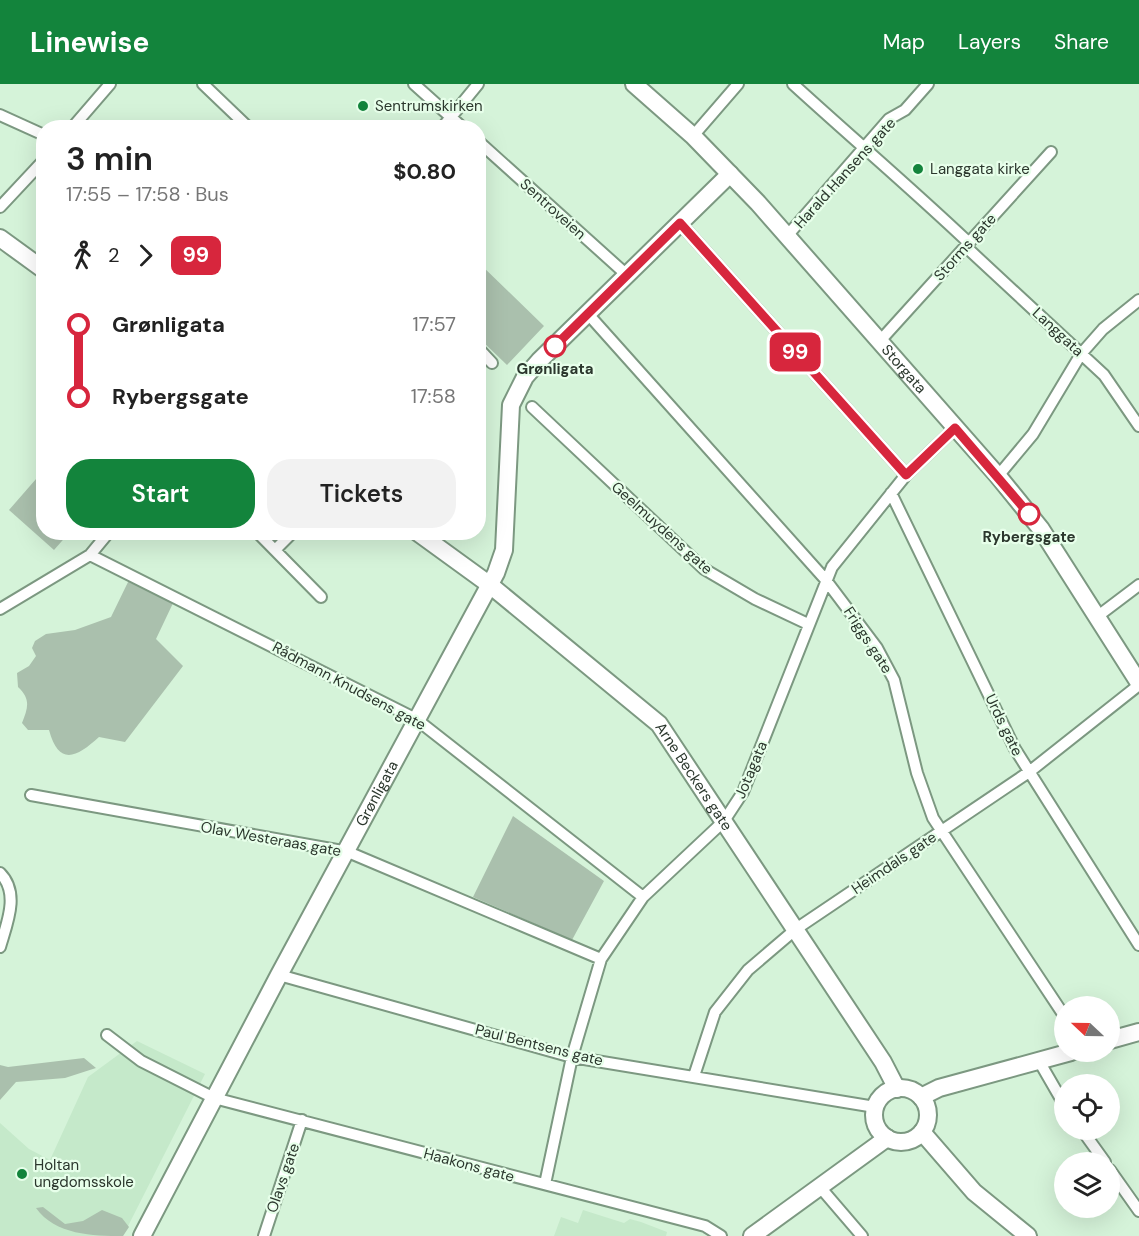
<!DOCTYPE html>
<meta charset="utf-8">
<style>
body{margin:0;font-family:"DM Sans",sans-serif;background:#f2f2f2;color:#222;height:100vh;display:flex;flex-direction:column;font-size:22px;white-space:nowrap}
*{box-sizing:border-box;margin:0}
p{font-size:20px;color:#767676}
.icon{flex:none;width:33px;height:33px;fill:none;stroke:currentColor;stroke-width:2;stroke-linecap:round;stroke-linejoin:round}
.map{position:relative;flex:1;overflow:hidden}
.details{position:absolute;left:36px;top:36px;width:450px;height:420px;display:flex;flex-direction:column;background:#fff;border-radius:24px;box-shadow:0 6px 24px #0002}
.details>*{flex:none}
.badge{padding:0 12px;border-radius:9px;font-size:21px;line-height:39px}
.needle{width:39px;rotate:292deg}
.buttons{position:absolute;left:1054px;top:912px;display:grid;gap:12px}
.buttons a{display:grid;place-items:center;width:66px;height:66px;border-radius:50%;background:#fff;box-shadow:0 6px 24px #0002;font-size:30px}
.map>.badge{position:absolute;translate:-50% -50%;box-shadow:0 0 0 3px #fff}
.legs{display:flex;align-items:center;gap:9px;height:66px;padding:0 30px;font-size:20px}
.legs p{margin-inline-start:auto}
.overview{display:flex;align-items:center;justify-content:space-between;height:102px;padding:0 30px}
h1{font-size:33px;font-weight:600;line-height:45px}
.primary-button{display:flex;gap:12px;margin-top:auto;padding:12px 30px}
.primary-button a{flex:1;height:69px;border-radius:24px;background:#13843c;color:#fff;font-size:24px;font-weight:600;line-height:69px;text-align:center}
.primary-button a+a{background:#f2f2f2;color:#222}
ul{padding:0 30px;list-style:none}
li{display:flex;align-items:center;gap:21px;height:72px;font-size:22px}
li i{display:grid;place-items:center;width:9px;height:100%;margin:0 8px;background:currentColor}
li i::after{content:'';width:15px;height:15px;margin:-8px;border:4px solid;border-radius:50%;background:#fff}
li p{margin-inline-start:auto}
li:first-child i{background:linear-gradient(#0000 50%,currentColor 0)}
li:last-child i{background:linear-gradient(currentColor 50%,#0000 0)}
header{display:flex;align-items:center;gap:36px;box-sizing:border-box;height:84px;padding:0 30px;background:#13843c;color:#fff}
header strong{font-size:28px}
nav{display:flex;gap:33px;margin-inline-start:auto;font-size:21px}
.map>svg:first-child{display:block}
</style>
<header>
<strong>Linewise</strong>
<nav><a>Map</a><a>Layers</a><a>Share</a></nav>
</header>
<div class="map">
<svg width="1139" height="1152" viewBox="0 0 1139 1152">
<rect width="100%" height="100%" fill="#d5f3d9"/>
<path fill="#c5e9ca" d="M137,957L205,990L123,1152H0V1039L29,1065L50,1076L88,993Z
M583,1126L624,1139L630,1135L641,1138L667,1148L666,1152H554L561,1133L578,1139Z"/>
<path fill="#aac0ad" d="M479,179L544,242L507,281L479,254Z
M43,387L44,448L69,449L54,466L9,426Z
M129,496L174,517L156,555L183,582L125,658L99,653C77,673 59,683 49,646H28L22,639C28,624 31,615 18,603L17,589L29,582L36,572L32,564L35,557L46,550L75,546L111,533Z
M513,732L604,797L572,856L473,813Z
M84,974L96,984L65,994L16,998L0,1016V981L8,983Z
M43,1123L65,1140L83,1137L102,1126L122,1134L129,1143L123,1152C93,1152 55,1151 36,1124Z"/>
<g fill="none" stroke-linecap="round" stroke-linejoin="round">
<defs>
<path id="minor" d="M203,0L249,44
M414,0L463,44
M793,0C851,53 911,104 968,158
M0,31L44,51
M72,44L110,0
M442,44L478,0
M693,52L738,0
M478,57L628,192
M0,123L44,76
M680,139L906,391
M787,152L889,35L905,26L928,0
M966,163L1104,291L1139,342
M588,230L825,495L877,564L894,596L917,689L933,734L1065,933
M879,258L1051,68
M478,264L492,279
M532,323L704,485L755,515L808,540
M998,392L1033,350L1081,270L1103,245L1139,216
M891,409L1015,665L1139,861
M257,448L321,513
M275,466L293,448
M90,471L416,635L643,813
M0,525L90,471L109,448
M1098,532L1139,501
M31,711L348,768L601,875
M0,789C20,809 7,839 0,863
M279,891L572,973L875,1023
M107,951L141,977L214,1014L705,1142L721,1152
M1039,977L1065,1022
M694,992L715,928L748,886L796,845L1029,688L1139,601
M1082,1046L1105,1078
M1110,1086L1139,1127
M545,1100L572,973L601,875L643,813L724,737L743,708L832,483L906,391L955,344
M820,1103L862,1152
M264,1152L302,1036"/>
<g id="secondary">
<path id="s1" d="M634,0L693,52L758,119L998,392L1041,445L1139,599"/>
<path d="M0,154L44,186"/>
<path id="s2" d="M417,448L490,501L659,640L883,978L897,1005"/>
<path d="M1110,956L1139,948"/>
<circle cx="901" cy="1031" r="27"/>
<path d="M921,1013L939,1004L1071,968"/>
<path d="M922,1048L974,1108L1028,1152"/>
<path id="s3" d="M142,1152L279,891L496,489L504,466L511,321L525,293L539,277L730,90"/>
<path d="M752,1152L887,1054"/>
</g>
</defs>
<use href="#minor" stroke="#7c9881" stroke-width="14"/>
<use href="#secondary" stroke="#7c9881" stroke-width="20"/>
<use href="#minor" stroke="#fff" stroke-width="10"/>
<use href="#secondary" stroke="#fff" stroke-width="16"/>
</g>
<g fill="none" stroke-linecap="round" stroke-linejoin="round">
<defs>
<path id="line-1" d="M555,262L680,139L906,391L955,344L1029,430"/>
</defs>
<use href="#line-1" stroke="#fff" stroke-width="14"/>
<use href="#line-1" stroke="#d7263d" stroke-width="9"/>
</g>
<g fill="#13843c" stroke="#e7ffea" stroke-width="2">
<circle cx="363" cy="22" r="6"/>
<circle cx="918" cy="85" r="6"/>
<circle cx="22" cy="1090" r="6"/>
</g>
<g fill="#fff" stroke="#d7263d" stroke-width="3">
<circle cx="555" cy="262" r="10"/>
<circle cx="1029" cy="430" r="10"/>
</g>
<g text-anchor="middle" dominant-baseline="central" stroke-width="4.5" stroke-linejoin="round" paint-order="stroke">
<g font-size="15" fill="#2b372d" stroke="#e7ffea" text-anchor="start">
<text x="375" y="22">Sentrumskirken</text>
<text x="930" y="85">Langgata kirke</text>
<text x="34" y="1081">Holtan<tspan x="34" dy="17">ungdomsskole</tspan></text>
</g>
<g font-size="15" fill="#2b372d" stroke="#e7ffea">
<text transform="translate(845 89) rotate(-48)">Harald Hansens gate</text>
<text transform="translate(553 125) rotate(42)">Sentroveien</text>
<text transform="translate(965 163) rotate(-48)">Storms gate</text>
<text transform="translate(1058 248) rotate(43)">Langgata</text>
<text stroke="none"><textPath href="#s1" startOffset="393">Storgata</textPath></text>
<text transform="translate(662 444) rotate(42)">Geelmuydens gate</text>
<text transform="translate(868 556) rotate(57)">Friggs gate</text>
<text transform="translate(349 602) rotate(28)">Rådmann Knudsens gate</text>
<text transform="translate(1004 641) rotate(64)">Urds gate</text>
<text transform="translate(751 686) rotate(-67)">Jotagata</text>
<text stroke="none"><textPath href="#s2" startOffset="372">Arne Beckers gate</textPath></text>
<text stroke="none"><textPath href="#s3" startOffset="501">Grønligata</textPath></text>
<text transform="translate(271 755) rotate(10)">Olav Westeraas gate</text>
<text transform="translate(894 779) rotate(-34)">Heimdals gate</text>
<text transform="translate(539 961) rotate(14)">Paul Bentsens gate</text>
<text transform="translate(469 1081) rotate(15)">Haakons gate</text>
<text transform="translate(283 1094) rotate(-71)">Olavs gate</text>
</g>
<g font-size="15" font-weight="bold" fill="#2b372d" stroke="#e7ffea">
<text x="555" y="285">Grønligata</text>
<text x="1029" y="453">Rybergsgate</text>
</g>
</g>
</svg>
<div class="buttons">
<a><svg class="needle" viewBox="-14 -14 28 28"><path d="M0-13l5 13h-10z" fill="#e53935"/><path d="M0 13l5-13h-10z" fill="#767676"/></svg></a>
<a><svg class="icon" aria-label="locate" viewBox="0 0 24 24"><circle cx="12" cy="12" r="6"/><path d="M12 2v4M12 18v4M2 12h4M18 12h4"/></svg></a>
<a><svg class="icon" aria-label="layers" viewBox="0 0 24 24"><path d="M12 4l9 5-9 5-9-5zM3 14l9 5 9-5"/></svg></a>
</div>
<b class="badge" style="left:795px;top:268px;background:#d7263d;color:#fff">99</b>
<section class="details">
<div class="overview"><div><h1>3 min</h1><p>17:55 – 17:58 · Bus</p></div><b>$0.80</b></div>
<div class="legs"><svg class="icon" aria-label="walk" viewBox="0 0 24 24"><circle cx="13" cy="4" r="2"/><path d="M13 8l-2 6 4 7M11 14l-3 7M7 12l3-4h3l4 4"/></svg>2<svg class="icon" aria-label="forward" viewBox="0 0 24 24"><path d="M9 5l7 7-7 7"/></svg><b class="badge" style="background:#d7263d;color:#fff">99</b></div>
<ul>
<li><i style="color:#d7263d"></i><b>Grønligata</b><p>17:57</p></li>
<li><i style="color:#d7263d"></i><b>Rybergsgate</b><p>17:58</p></li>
</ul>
<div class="primary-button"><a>Start</a><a>Tickets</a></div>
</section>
</div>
